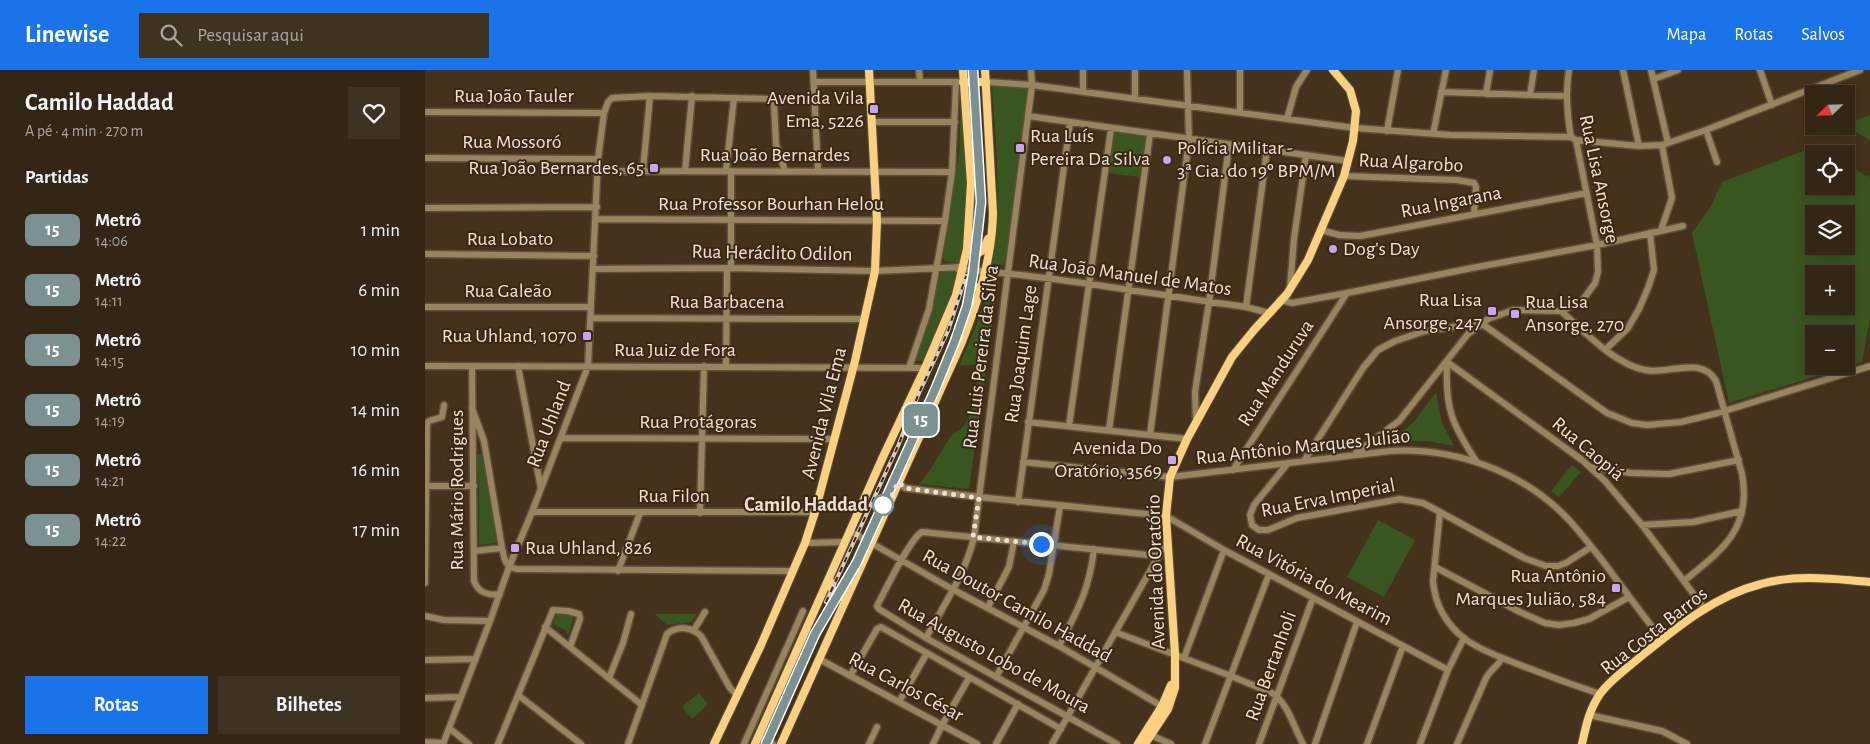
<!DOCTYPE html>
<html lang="pt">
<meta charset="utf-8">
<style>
body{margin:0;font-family:"Alegreya Sans",sans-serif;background:#3e3223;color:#f1f3f6;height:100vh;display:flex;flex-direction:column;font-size:19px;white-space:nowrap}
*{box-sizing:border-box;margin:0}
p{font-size:16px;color:#a9a5a1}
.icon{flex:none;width:28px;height:28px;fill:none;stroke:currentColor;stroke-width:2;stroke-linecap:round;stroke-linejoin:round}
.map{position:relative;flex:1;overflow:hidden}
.panel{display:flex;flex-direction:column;background:#332616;width:425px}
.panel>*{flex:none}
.badge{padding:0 10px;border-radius:8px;font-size:18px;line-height:32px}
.needle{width:32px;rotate:247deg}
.tools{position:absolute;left:1380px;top:15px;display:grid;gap:10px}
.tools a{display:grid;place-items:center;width:50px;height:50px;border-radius:0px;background:#332616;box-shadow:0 2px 12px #0003,0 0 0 1px #4e4335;font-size:25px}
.you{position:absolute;width:25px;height:25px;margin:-12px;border:4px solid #fff;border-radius:50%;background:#1a73e8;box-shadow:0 0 0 8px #1a73e833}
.map>.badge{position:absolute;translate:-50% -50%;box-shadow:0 0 0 2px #fff}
h2{padding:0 25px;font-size:19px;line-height:45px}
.round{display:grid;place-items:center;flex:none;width:52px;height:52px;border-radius:0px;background:#3e3223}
.overview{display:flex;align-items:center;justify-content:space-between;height:85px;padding:0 25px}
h1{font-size:24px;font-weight:600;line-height:38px}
.action{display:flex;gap:10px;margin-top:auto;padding:10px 25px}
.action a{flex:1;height:58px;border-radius:0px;background:#1a73e8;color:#fff;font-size:20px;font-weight:600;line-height:58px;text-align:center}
.action a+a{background:#3e3223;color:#f1f3f6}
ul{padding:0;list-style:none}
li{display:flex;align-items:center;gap:15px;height:60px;padding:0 25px}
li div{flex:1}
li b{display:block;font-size:19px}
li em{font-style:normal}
li .badge{min-width:55px;font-weight:700;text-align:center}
header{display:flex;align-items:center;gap:30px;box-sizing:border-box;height:70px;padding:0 25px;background:#1a73e8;color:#fff}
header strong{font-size:24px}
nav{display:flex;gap:28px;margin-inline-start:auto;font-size:18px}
.search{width:350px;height:45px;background:#3e3223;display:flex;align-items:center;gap:12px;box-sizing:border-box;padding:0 18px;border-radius:0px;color:#a9a5a1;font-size:19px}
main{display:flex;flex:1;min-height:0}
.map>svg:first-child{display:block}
</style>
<header>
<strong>Linewise</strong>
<div class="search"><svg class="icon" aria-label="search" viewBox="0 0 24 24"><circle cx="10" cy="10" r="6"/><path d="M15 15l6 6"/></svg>Pesquisar aqui</div>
<nav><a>Mapa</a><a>Rotas</a><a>Salvos</a></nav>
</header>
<main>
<section class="panel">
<div class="overview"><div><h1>Camilo Haddad</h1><p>A pé · 4 min · 270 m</p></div><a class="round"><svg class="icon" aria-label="heart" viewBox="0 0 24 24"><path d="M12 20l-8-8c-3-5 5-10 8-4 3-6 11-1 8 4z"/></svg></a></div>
<h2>Partidas</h2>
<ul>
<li><span class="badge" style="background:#7b9192;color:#fff">15</span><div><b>Metrô</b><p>14:06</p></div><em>1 min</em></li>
<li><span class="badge" style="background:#7b9192;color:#fff">15</span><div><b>Metrô</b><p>14:11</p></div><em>6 min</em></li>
<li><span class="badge" style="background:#7b9192;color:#fff">15</span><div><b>Metrô</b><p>14:15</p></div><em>10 min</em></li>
<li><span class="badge" style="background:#7b9192;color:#fff">15</span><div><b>Metrô</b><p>14:19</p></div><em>14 min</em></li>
<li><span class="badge" style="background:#7b9192;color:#fff">15</span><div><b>Metrô</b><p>14:21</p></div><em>16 min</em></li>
<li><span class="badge" style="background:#7b9192;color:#fff">15</span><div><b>Metrô</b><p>14:22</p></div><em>17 min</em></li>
</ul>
<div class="action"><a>Rotas</a><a>Bilhetes</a></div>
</section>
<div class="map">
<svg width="1445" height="674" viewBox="0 0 1445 674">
<rect width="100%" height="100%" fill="#44321d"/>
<path fill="#3a561f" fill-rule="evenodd" d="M569,15L602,16L603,19L581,195L567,194C577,135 571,76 567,16Z
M536,17L543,109L537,190L535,193L519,191L518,187L534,84Z
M1445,45V70L1420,56L1421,54Z
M688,62L722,67L716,107L683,103Z
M1391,76L1404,84H1389V116H1421V94L1443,107L1445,104V248L1437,292L1304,333L1267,163L1286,136L1297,112ZM1389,144H1421V176H1389ZM1389,204H1421V236H1389ZM1389,264H1421V296H1389Z
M519,201L535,203L528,226L502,291H493L491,288L515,204Z
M566,210L573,211V213L544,419L494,414C507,400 515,382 526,366C529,362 535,361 538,357C551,339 552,316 553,294L534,296L553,251Z
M1011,322L1017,353L1029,376L1003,371H966L989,352Z
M58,384L72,473L54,475V417L51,385Z
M1147,395L1156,402L1134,427L1126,421Z
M953,450L990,470L959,527L922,507Z
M142,543L150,544L143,566L140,560L128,554L132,544Z
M230,544H272L266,552L242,555Z
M274,623L283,634L267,649L257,637Z"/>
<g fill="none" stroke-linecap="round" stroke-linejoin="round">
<defs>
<path id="minor" d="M388,0L393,101
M494,0L495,12
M658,0V22
M710,0V28
M1198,0L1214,76
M1226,0L1243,73
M1335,0L1347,35
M1229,9L1253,0
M389,12H533
M561,12L607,15L930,58L1026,65L1146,67
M1016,22L1141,26
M1061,24L1065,0
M1105,25L1109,0
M0,42L179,43
M815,42V0
M603,46L923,91
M862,49L871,17L882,0
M448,52H530
M1281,60L1292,92
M962,61L973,0
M1008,64L1021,0
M1151,70L1214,76L1237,75L1281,60L1435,0
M0,88L173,89
M218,100L225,26
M173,101L527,102
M260,101L267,26
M301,101L309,28
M919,106L1032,110L1049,113L1051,117L1049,144
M0,138L172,137
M171,149L520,151
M896,160L914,165L935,166L1162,123
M1236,160L1247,128L1237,75
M0,184L169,186
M306,198V101
M168,199L306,198L450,201L538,197
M533,199C629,206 725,224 821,237L844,243
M865,218L869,169L881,85
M855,230L867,233L922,223L1047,198L1172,175L1258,156
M0,237H166
M821,237L842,80
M1136,241C1160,262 1189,294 1220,300C1243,305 1276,285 1291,311L1317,404C1327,459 1297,480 1259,511
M166,248L438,249
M1181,279L1203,258L1214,239L1223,218L1229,200L1225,163
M1022,292L1157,390L1180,411L1217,455L1279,538
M1022,293C1020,339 1027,354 1051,391
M0,296L500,298
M47,296L49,511C53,522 63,526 75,524
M93,296L116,419
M301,296L302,198
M484,298L504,239L520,151L527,102L531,12
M47,338L59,371L77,478C80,490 79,495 91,499L367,501
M603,352L762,369
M771,353L770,322L784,232L804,75
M644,356L686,59
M684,360L725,64
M725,365L764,70L762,0
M136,368L409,369
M931,383L974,351L1043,264L1063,249L1088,240L1136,241L1157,231L1170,213L1173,202L1172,175L1151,70L1146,67C1142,44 1140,23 1144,0
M879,391L938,298L953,280L970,271L1000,261L1056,253L1182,343L1207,353L1222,355L1256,352L1293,343L1445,296
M598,392L745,407L965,381C1030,377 1099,402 1144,450C1157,464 1168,479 1180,494C1199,520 1218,545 1237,570
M863,393L829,435L825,445L827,455L834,460H843L872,448L975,429L998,433L1015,442L1008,511C1010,535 1022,555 1040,569C1053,579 1070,585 1085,591C1115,603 1145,614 1175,624
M1165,397L1206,403L1244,404L1314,390
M808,400L922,223
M473,412L480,418L554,427L741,446L799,480L1023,600
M0,416H49
M593,432L645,53
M107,442H390
M1015,442L1099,488L1121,496H1133L1141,493L1166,477
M275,443L279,296
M1217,455L1268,452L1317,441
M425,461L527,519L634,576L740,638
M380,473L420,472
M49,481L77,478
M1010,497L1095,542L1120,553L1134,555L1149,553L1164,549L1204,527
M193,501L215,443
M0,513L2,354L4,351L17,347L19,335
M563,537L584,497L589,471
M0,546L19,550L65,551
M120,557L217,635
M269,560L280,542
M690,562L806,606L847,623C863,633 869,658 878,674
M501,568C518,536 541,503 549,467L607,15L606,0
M634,576C653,539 664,521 669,479
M759,588L799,480
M394,589L552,674
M0,590L50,589
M425,606L452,559L456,557L636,659
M571,607L619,520L624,504L635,436
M184,608L198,573L206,544
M93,625L156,674
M0,628L36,627
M474,632L502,583
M1164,645L1237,661L1262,674
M24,658L44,674
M721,663L746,674
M333,666L348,674
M0,672L18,673
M18,674L65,551L84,497L107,442L163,296L173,89L179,43L183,32L187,28L225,26L346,29L349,33L351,74L360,101
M73,674L128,540L143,541L154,544L155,549L145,577
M203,674L242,564C252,555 267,557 276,566L305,618L312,625
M319,674L378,541
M444,674L452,657
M508,674L517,655L544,608
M571,674L593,634
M627,674L742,471
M692,674L501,568L454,539L452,536C460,521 485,468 497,462L733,486
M780,674L844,504
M834,674L888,528
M890,674L932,552
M942,674L978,576
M995,674L1023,600L1039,568
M1032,674L1061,608C1065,600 1073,596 1077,588"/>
<path id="major" d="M538,12H561
M547,170V179L552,184L558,180L563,169
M534,214L545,212L555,221
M404,508L408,522L421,528
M289,674L336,575L380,473L390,442L430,291L450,201L452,151L444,0
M330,674L457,389L500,298L531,225L542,179L546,113L538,0
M356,674L536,274C553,232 567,189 568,143L560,0
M713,674L737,636L746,615
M720,674L743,639L750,618V584L741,446L745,407L762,369L807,287L829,260L862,224L875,203L883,190L919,106L928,71L931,41L925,20L908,0
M1157,674C1161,656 1164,640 1175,624C1185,610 1201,599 1214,588C1251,558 1289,526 1336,514C1371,504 1409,509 1445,512"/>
</defs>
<use href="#minor" stroke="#5f4e3a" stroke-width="9"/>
<use href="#major" stroke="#5f4e3a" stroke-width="10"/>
<use href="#minor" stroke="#98845e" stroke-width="6"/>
<use href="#major" stroke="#fbd181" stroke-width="8"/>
<defs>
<path id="rail" d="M401,532L473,376L494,323L523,261L541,206
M341,674L390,564L432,492L509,320L530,271L542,236L548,204L556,131L548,0"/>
</defs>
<use href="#rail" stroke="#d9ccbf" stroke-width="4"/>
<use href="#rail" stroke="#392813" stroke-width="2" stroke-dasharray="5.5" stroke-linecap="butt"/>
</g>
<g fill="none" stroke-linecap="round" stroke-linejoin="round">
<defs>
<path id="line" d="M341,674L390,564L432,492L510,320L530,271L542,236L548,204L556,132L548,0"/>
</defs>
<use href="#line" stroke="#fff" stroke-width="11"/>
<use href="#line" stroke="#7b9192" stroke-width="8"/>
<path stroke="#ede1d5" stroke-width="5" stroke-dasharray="0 9" d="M458,435L462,437L473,412L480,418L554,428L548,467L616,474"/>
</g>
<g fill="#c4a7f1" stroke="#392813" stroke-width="2">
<rect x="444" y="34" width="10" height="10" rx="2.5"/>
<rect x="590" y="73" width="10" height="10" rx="2.5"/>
<circle cx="742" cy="90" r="5"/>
<rect x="224" y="93" width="10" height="10" rx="2.5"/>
<circle cx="908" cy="179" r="5"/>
<rect x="1062" y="236" width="10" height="10" rx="2.5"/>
<rect x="1085" y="239" width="10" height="10" rx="2.5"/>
<rect x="157" y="261" width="10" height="10" rx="2.5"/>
<rect x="742" y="385" width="10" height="10" rx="2.5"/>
<rect x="85" y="473" width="10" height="10" rx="2.5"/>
<rect x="1186" y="513" width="10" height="10" rx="2.5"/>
</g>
<circle fill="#fff" stroke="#7b9192" stroke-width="2.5" cx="458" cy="435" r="10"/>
<g text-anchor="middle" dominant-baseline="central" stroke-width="4" stroke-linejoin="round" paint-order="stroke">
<g font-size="20" fill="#ede1d5" stroke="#392813">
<text x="89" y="26">Rua João Tauler</text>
<text x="87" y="72">Rua Mossoró</text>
<text x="350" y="85">Rua João Bernardes</text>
<text transform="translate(986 93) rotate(3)">Rua Algarobo</text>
<text transform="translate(1174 109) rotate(78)">Rua Lisa Ansorge</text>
<text transform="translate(1026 132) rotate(-11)">Rua Ingarana</text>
<text x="346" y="134">Rua Professor Bourhan Helou</text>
<text x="85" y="169">Rua Lobato</text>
<text transform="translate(347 183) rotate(1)">Rua Heráclito Odilon</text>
<text transform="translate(705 205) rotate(8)">Rua João Manuel de Matos</text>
<text x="83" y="221">Rua Galeão</text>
<text x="302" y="232">Rua Barbacena</text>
<text x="250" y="280">Rua Juiz de Fora</text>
<text transform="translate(596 284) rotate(-82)">Rua Joaquim Lage</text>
<text transform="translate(556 287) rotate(-83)">Rua Luis Pereira da Silva</text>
<text transform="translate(851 303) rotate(-57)">Rua Manduruva</text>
<text transform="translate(399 343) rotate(-76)">Avenida Vila Ema</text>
<text x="273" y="352">Rua Protágoras</text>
<text transform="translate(124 354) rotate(-69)">Rua Uhland</text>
<text transform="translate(878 377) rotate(-6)">Rua Antônio Marques Julião</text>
<text transform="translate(1163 379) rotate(40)">Rua Caopiá</text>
<text transform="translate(32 420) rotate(-90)">Rua Mário Rodrigues</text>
<text x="249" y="426">Rua Filon</text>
<text transform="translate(903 428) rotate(-11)">Rua Erva Imperial</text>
<text transform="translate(731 502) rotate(-92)">Avenida do Oratório</text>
<text transform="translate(889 510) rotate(28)">Rua Vitória do Mearim</text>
<text transform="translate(592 536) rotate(29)">Rua Doutor Camilo Haddad</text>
<text transform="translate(1229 561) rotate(-38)">Rua Costa Barros</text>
<text transform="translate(569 586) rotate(29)">Rua Augusto Lobo de Moura</text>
<text transform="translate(846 596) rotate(-70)">Rua Bertanholi</text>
<text transform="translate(481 617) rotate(28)">Rua Carlos César</text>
</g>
<g font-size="20" fill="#ede1d5" stroke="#392813" text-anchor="end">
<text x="439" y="28">Avenida Vila<tspan x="439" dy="23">Ema, 5226</tspan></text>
<text x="605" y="66" text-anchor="start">Rua Luís<tspan x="605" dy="23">Pereira Da Silva</tspan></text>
<text x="752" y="78" text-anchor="start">Polícia Militar -<tspan x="752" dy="23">3ª Cia. do 19º BPM/M</tspan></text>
<text x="219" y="98">Rua João Bernardes, 65</text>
<text x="918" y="179" text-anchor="start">Dog's Day</text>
<text x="1057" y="230">Rua Lisa<tspan x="1057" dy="23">Ansorge, 247</tspan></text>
<text x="1100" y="232" text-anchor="start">Rua Lisa<tspan x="1100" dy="23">Ansorge, 270</tspan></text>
<text x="152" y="266">Rua Uhland, 1070</text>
<text x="737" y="378">Avenida Do<tspan x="737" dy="23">Oratório, 3569</tspan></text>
<text x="100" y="478" text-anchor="start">Rua Uhland, 826</text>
<text x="1181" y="506">Rua Antônio<tspan x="1181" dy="23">Marques Julião, 584</tspan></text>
</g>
<g font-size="20" font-weight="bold" fill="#ede1d5" stroke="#392813" text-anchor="end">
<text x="443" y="435">Camilo Haddad</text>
</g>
</g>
</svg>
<div class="tools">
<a><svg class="needle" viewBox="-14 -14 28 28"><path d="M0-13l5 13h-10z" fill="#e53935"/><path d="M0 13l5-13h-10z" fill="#a9a5a1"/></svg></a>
<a><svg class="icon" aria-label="locate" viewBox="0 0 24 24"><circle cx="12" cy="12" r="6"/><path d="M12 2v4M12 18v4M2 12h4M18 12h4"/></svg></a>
<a><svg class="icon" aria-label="layers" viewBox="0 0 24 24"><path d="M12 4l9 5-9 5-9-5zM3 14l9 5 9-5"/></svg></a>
<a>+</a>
<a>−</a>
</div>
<div class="you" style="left:616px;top:474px"></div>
<b class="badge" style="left:496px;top:350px;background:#7b9192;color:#fff">15</b>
</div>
</main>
